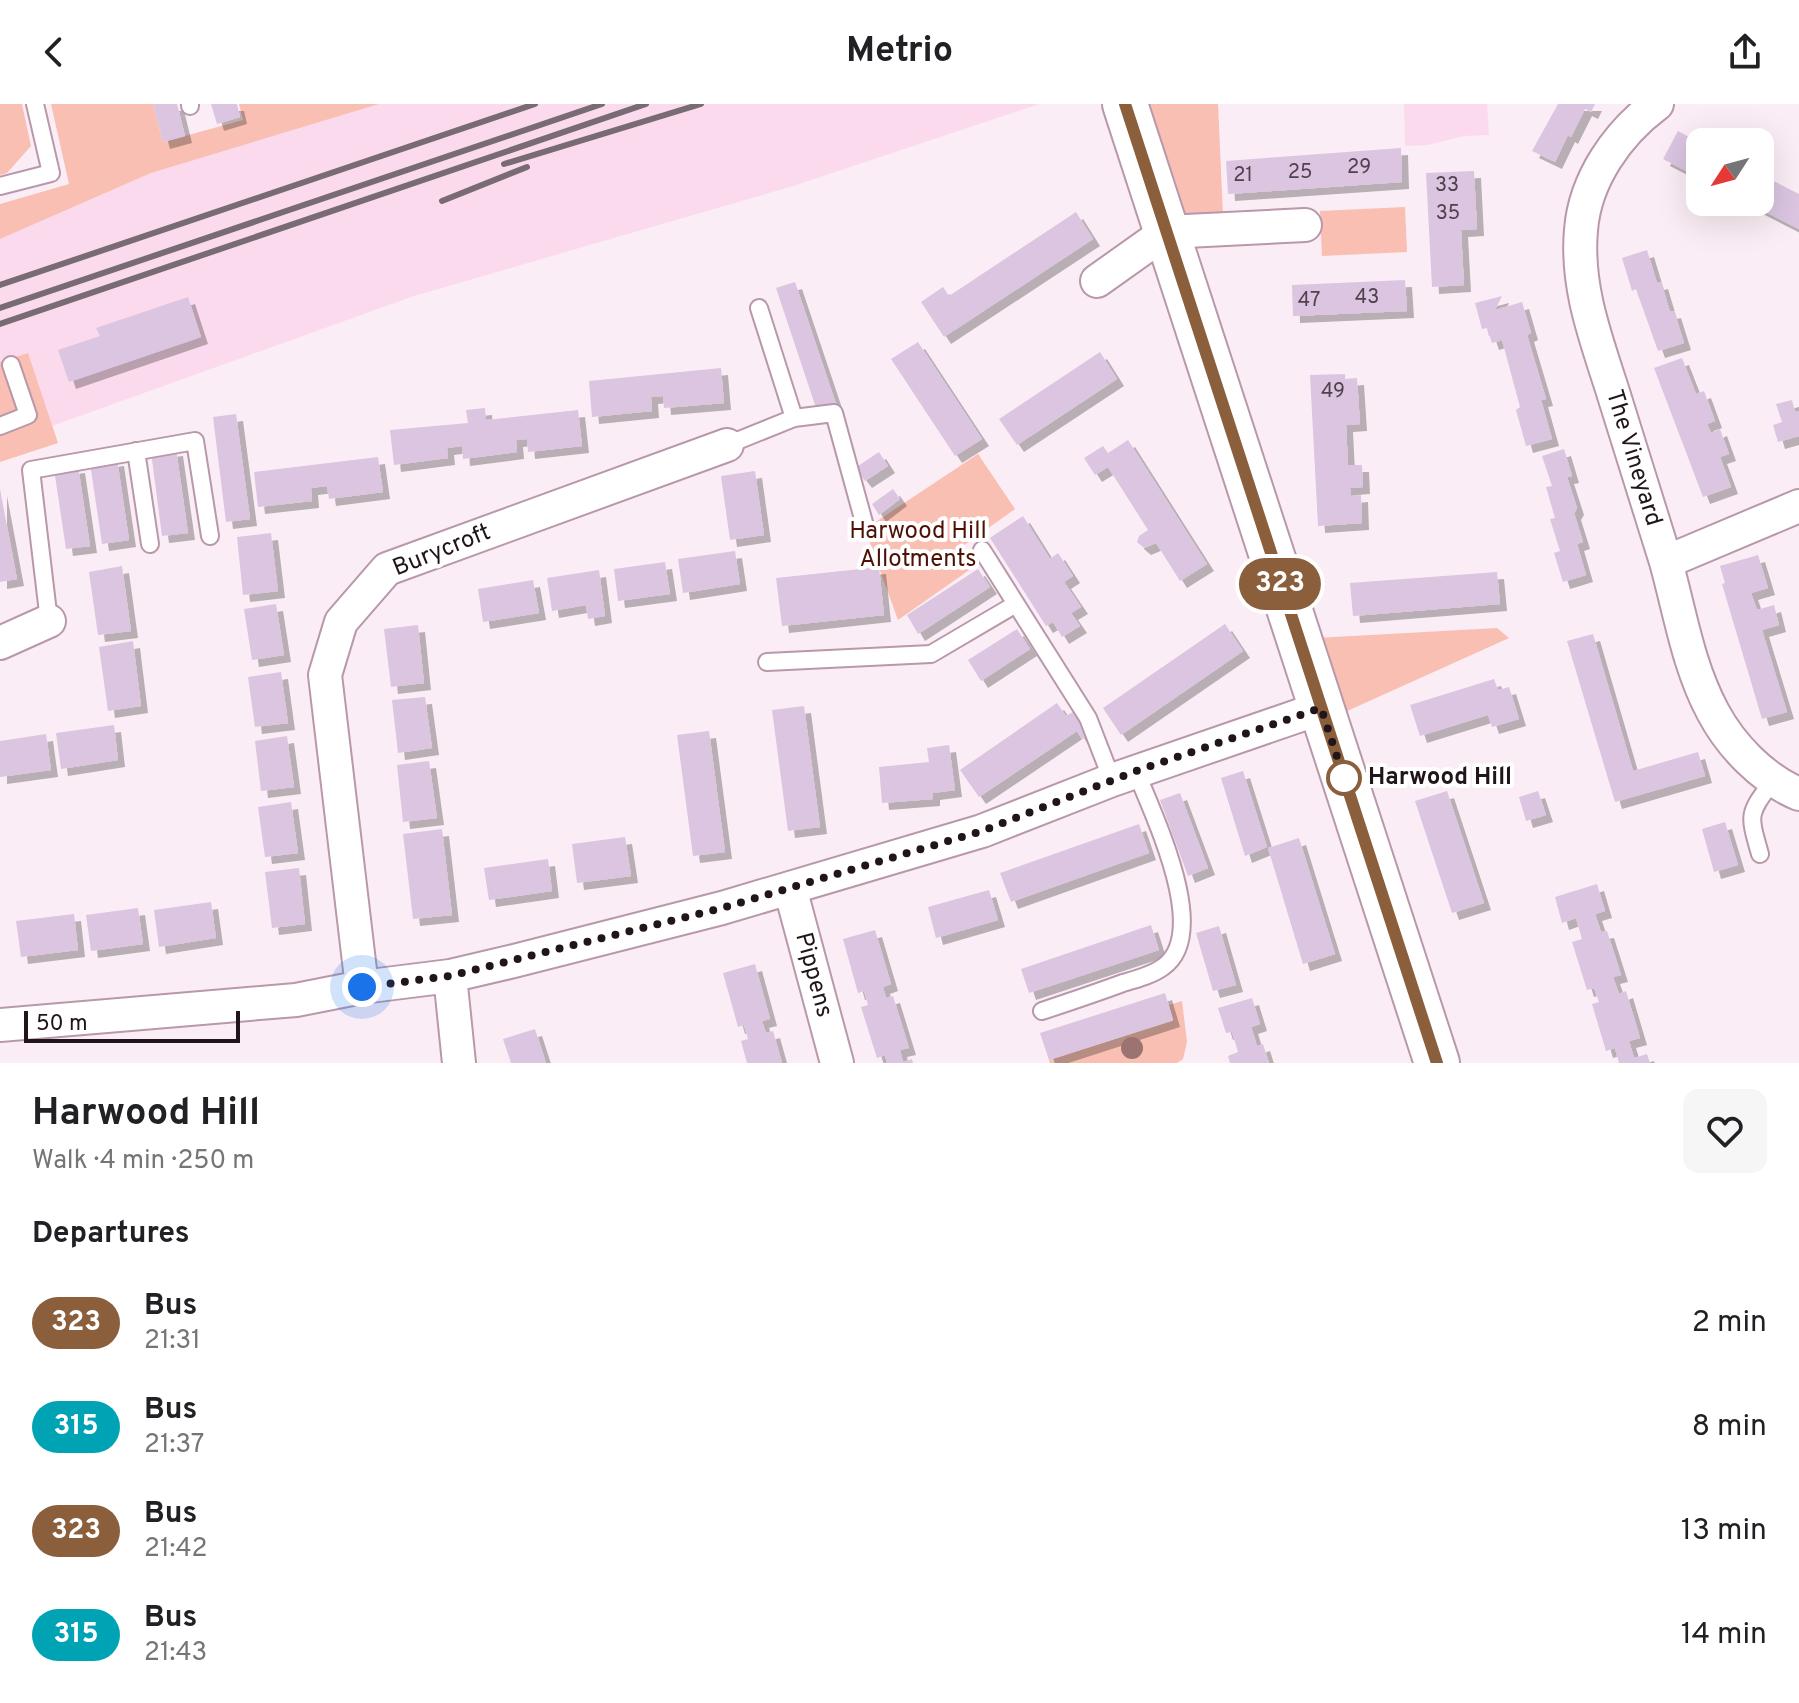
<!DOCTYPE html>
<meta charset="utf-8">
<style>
body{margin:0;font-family:Overpass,sans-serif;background:#f6f6f6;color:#202124;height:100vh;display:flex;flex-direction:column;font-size:30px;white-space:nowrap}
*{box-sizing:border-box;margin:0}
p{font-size:26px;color:#757577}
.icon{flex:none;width:44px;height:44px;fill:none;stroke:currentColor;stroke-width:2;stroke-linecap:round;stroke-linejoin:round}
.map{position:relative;height:959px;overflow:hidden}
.panel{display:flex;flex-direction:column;background:#fff;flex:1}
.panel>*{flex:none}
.badge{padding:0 16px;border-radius:26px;font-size:28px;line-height:52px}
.needle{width:52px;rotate:234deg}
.fabs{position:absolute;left:1686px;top:24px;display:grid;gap:16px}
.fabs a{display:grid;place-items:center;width:88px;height:88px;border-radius:16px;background:#fff;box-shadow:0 8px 32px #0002;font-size:40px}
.scale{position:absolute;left:24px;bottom:20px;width:216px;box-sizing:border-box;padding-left:8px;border:4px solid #21151c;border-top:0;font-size:22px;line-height:28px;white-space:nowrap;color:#21151c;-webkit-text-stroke:6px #fff;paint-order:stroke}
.you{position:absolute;width:40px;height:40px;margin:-20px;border:6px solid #fff;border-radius:50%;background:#1a73e8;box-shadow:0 0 0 12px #1a73e833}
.map>.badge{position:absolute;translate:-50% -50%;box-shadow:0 0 0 4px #fff}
h2{padding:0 32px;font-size:30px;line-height:72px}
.round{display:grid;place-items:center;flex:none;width:84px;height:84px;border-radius:16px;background:#f6f6f6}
.head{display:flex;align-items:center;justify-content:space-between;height:136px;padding:0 32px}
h1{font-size:38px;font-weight:700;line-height:60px}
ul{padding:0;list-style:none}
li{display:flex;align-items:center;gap:24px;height:104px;padding:0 32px}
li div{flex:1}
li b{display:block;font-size:30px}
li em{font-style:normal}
li .badge{min-width:88px;font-weight:700;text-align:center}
header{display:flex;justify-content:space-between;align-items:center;height:104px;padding:0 32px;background:#fff;font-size:36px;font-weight:700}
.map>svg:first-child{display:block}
</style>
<header><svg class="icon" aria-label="back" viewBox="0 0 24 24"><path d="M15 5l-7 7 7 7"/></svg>Metrio<svg class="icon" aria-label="share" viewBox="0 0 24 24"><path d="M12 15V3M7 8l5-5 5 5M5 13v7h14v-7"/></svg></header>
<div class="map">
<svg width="1799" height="959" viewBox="0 0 1799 959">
<defs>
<filter id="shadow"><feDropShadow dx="7" dy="7" stdDeviation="0" flood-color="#0004"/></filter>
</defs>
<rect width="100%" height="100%" fill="#fbedf5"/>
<path fill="#fcdaed" d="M379,0H1039L793,82L414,192L52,322L28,250L0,258V135L155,67Z
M1404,0H1487L1489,31L1464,32L1428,41L1405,42Z"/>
<path fill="#f9bfb2" d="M0,0H22L31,42L7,69L0,71Z
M51,0H153L163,38L243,16L239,0H379L151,69L0,135V100L69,80Z
M1140,0H1218L1223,111L1186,113L1172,100Z
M1405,103L1407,148L1322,152L1320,107Z
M28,249L58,339L0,358V258Z
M978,350L1015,405L963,442L975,462L898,516L865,425Z
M1497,524L1509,534L1325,617L1298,535Z
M1182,897L1187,938L1183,955L1177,959H1050L1049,956L1173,917L1169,901Z"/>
<path fill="#dbc5e1" filter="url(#shadow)" d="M153,0H177L185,32L163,38Z
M211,0H237L240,13L217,20Z
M1558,0H1595L1591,8L1585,5L1571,33L1568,31L1555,58L1532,47Z
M1678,27L1700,39V74L1663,55Z
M1401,44L1402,78L1228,90L1226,57Z
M1474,67L1477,125L1461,126L1464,181L1432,183L1426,69Z
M1760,70L1799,90V125L1746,98H1760Z
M1076,108L1093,135L944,233L921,198L943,183L949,192Z
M1647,146L1657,179L1661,178L1670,208L1674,207L1684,239L1658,247L1636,185L1632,187L1622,154Z
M1405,176L1407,207L1293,212L1292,181Z
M795,178L836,300L817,307L776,184Z
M1502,192L1495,206L1522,198L1531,229L1527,231L1546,295L1541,296L1552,335L1526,342L1516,306L1520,303L1502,236L1492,239L1487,224L1482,225L1475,199Z
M188,193L201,233L69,278L58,246L100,232L96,224Z
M918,238L982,335L955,352L891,255Z
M1100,248L1117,275L1017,341L999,315Z
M1682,254L1696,290L1704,287L1715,317L1707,320L1711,329L1720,325L1729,350L1720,353L1731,383L1703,393L1654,264Z
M721,264L724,299L664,304L663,292L651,293L652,307L592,313L589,277Z
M1345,270V275L1357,274L1360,320L1346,321L1348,361H1362L1363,383L1350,384L1351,392L1361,391L1362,419L1318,422L1310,271Z
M1792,296L1795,308L1799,307V332L1778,338L1773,321L1782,318L1776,300Z
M485,304L486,316L578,306L582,342L528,348L527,335L516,336L517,348L463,355L462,342L447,344L448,354L394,361L390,326L468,319L466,306Z
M236,310L250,415L226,418L213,313Z
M1128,336L1207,460L1180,477L1156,439L1144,444L1137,438L1139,432L1148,426L1108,363L1095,371L1084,354L1103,342L1108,349Z
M176,345L188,429L162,432L151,348Z
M1564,345L1572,372L1567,373L1577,404L1574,409L1583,438L1577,440L1586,471L1563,478L1554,449L1560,447L1550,415L1555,414L1546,383L1552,382L1542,352Z
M879,348L888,362L865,377L855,364Z
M378,353L383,388L329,395L327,382L311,384L312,397L258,403L254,368Z
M117,355L129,436L102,440L90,359Z
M78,362L90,442L66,445L54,365Z
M755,367L764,431L730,436L721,372Z
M0,385L17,475L0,478Z
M893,385L900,395L879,411L872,400Z
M1023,412L1050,455L1058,449L1073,472L1064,478L1081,503L1071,509L1080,522L1062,533L1053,518L1046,522L990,434Z
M271,429L278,487L243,491L237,433Z
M735,447L740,480L683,489L678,455Z
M1758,451L1768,484L1751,489L1757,506L1774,501L1779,521L1762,526L1787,608L1762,615L1722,480L1725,479L1720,462Z
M665,458L670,490L618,497L614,465Z
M122,462L131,527L98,531L89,468Z
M879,463L884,511L782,522L776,474Z
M978,465L990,483L918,530L907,511Z
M599,466L605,512L588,515L586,501L552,507L547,474Z
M1497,468L1500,500L1353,512L1350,479Z
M533,476L539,509L483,518L478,485Z
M276,500L284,551L252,556L244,505Z
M1225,520L1243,547L1121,631L1103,604Z
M418,521L424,579L391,583L384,525Z
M1017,525L1030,545L981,577L968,556Z
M1593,530L1633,667L1698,648L1705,672L1615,698L1567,537Z
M133,537L141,602L108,607L99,543Z
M281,568L288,619L255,623L248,573Z
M1494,575L1498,586L1509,583L1519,615L1492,623L1488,611L1420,632L1410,601Z
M425,593L432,644L398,649L392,596Z
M1057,599L1066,612L1073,608L1089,631L1082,635L1077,627L979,693L960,666Z
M804,602L820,723L788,727L772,606Z
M114,621L118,656L61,665L56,629Z
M709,627L725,748L693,752L677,631Z
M46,630L51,666L0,673V637Z
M287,632L294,683L261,687L255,637Z
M949,641L955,686L933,689V695L882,699L879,663L929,658L927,644Z
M429,657L437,714L403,718L397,661Z
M1243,667L1267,743L1245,752L1221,674Z
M1447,687L1484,799L1452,809L1415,697Z
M1538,687L1546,711L1526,717L1519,693Z
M1180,689L1208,764L1188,772L1160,696Z
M291,698L298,749L265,753L258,703Z
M1725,718L1738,761L1714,768L1702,725Z
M1139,720L1149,749L1011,798L1000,769Z
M442,725L452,811L413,815L403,730Z
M625,733L631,772L577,779L572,740Z
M1299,734L1335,850L1303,860L1268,744Z
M548,755L552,787L489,796L484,764Z
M299,764L305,820L272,824L265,768Z
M1597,780L1605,807L1595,810L1601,828L1607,827L1621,871L1613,873L1619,890L1626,887L1640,934L1629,937L1634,954L1647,950L1650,959H1619L1615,944L1606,947L1592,900L1599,898L1594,884L1587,886L1572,838L1582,835L1576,814L1562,819L1555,793Z
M989,786L998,816L936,834L928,803Z
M211,798L216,834L159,843L154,806Z
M138,804L143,840L91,847L86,811Z
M74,810L78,846L21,853L16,817Z
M1151,821L1159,846L1029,889L1021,865Z
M1219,822L1236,881L1213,887L1196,829Z
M875,826L891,880L883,883L886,894L893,892L909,944L900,946L903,958L912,955L913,959H887L885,951L877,954L861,903L868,901L864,887L858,889L843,835Z
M755,860L770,915L762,917L766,929L773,927L782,959H747L741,937L748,935L744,921L738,923L723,869Z
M1165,889L1173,916L1049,956L1040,929Z
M1252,894L1260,920L1251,923L1257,942L1263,940L1269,959H1230L1228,952L1238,948L1232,928L1226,929L1218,904Z
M535,925L546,959H511L503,935Z"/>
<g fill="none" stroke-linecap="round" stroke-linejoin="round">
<defs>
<path id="lane" d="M190,0V2
M0,82L51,69L35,0
M794,314L834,309L865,422
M0,322L28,311L11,261
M727,341L794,314L759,204
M136,347L150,440
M982,446L1088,614L1112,676
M49,517L31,366L195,337L210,432
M767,558L931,550L1016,500
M1760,750C1748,708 1748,711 1774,675
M1042,907C1069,898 1096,889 1123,879C1137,875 1152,871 1163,863C1212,829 1152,709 1136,667"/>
<path id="street" d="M1657,0C1618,29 1585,75 1581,126C1576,182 1595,232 1612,285C1630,343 1648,400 1666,458C1680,508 1688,562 1713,608C1731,642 1763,675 1799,690
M1097,177L1166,128L1305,121
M1666,458L1799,402
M0,539L49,517
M790,784L837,959
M450,872L459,959
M362,883L325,571L341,518L387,465L727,341
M0,921L296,896L362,883L450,872L514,857L722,804L982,727L1112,676L1321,604"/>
<path id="secondary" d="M1125,0L1437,959"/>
</defs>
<use href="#lane" stroke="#b898aa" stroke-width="20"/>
<use href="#street" stroke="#b898aa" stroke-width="36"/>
<use href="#secondary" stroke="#b898aa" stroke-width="48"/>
<use href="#lane" stroke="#fff" stroke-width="16"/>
<use href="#street" stroke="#fff" stroke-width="32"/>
<use href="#secondary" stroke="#fff" stroke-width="44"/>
<path stroke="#786b73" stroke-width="6" d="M504,60L701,0
M442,97L527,63
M0,181L535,0
M0,204L602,0
M0,220L646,0"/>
</g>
<circle fill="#9b7371" cx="1132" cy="944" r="11"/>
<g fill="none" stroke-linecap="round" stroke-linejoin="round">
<defs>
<path id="line" d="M1125,0L1437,959"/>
</defs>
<use href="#line" stroke="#fff" stroke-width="18"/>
<use href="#line" stroke="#8b5e3c" stroke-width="12"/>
<path stroke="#21151c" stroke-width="8" stroke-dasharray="0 14.4" d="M362,883L450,872L722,804L982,727L1136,667L1321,604L1344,674"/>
</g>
<circle fill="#fff" stroke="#8b5e3c" stroke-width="4" cx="1344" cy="674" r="16"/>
<g text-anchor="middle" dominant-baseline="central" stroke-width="8" stroke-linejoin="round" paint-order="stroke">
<g font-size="20" fill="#50414d">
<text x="1359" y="64">29</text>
<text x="1300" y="69">25</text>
<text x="1243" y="72">21</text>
<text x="1447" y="82">33</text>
<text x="1448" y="110">35</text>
<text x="1367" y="194">43</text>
<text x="1309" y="197">47</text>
<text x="1333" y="288">49</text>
</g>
<g font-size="24" fill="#21151c" stroke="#fff">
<text transform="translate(1633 354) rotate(73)">The Vineyard</text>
<text transform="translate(442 447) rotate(-22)">Burycroft</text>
<text transform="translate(813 871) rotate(75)">Pippens</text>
</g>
<g font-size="24" fill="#4d1005" stroke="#fff">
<text x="918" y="428">Harwood Hill<tspan x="918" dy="28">Allotments</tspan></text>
</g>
<g font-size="24" font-weight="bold" fill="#21151c" stroke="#fff" text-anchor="start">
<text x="1368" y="674">Harwood Hill</text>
</g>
</g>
</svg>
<div class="fabs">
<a><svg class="needle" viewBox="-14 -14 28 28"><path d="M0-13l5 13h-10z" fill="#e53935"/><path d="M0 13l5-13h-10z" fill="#757577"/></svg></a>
</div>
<div class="scale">50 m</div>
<div class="you" style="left:362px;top:883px"></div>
<b class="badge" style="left:1280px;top:480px;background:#8b5e3c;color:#fff">323</b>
</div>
<section class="panel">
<div class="head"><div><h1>Harwood Hill</h1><p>Walk · 4 min · 250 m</p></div><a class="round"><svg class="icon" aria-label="heart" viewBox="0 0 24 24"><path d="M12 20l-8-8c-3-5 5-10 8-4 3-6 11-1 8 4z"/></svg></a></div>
<h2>Departures</h2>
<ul>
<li><span class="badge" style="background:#8b5e3c;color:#fff">323</span><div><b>Bus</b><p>21:31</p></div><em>2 min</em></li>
<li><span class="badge" style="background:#00a3b4;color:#fff">315</span><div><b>Bus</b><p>21:37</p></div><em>8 min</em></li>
<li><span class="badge" style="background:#8b5e3c;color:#fff">323</span><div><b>Bus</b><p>21:42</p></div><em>13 min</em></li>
<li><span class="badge" style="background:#00a3b4;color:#fff">315</span><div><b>Bus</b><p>21:43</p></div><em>14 min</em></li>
</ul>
</section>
